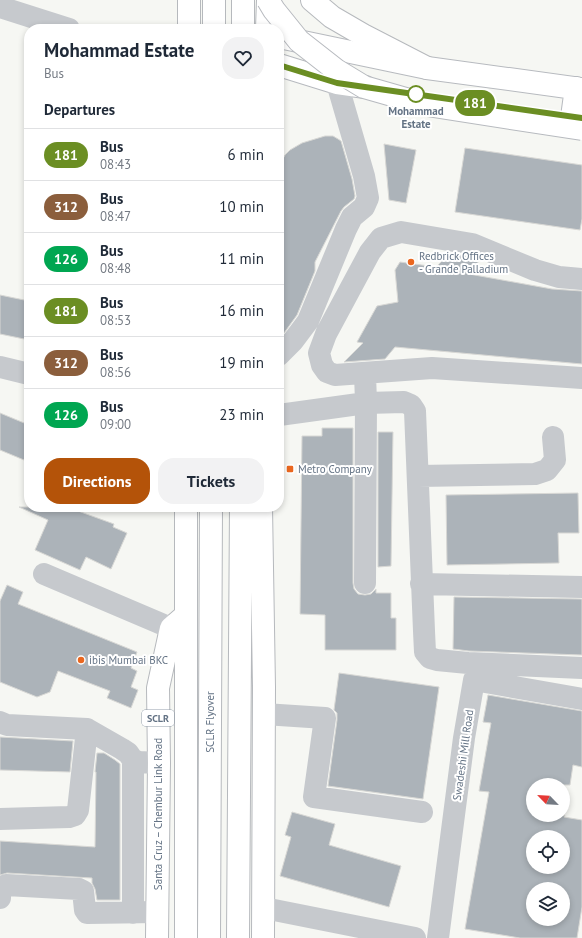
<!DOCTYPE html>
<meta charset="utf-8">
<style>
body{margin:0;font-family:"PT Sans",sans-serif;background:#f2f2f3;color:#1f2937;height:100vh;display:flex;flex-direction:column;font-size:15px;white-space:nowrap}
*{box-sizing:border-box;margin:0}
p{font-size:13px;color:#747a83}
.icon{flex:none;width:22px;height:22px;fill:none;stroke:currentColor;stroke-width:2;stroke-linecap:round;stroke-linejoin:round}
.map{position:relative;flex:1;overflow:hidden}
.panel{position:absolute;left:24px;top:24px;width:260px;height:488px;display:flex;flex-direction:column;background:#fff;border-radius:16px;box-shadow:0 2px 6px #0003}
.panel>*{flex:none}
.badge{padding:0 8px;border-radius:13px;font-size:14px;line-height:26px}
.needle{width:26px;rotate:295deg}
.fabs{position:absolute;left:526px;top:778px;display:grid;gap:8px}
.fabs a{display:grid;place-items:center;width:44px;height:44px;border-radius:50%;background:#fff;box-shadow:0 2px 6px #0003;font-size:20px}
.map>.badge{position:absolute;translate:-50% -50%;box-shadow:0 0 0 2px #fff}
h2{padding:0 20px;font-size:15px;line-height:36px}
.round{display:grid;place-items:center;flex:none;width:42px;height:42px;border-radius:16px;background:#f2f2f3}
.overview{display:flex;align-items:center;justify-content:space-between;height:68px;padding:0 20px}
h1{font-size:19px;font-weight:600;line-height:30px}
.primary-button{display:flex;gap:8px;margin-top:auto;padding:8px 20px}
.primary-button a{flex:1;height:46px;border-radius:16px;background:#b45309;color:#fff;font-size:16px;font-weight:600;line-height:46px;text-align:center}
.primary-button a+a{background:#f2f2f3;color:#1f2937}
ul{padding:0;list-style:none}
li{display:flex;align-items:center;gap:12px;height:52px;padding:0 20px;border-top:1px solid #e0e1e3}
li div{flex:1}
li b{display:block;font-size:15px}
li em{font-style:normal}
li .badge{min-width:44px;font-weight:700;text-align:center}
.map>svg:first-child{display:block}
</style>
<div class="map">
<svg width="582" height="938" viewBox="0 0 582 938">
<rect width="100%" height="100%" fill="#f6f7f3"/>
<path fill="#acb3b9" stroke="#d8d8d5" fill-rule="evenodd" d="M325,136H333L338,139L341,141L352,179L355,196L354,199L344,207L341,211L315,262V271L297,315L284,333L279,337V166L285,155L290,150L302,143Z
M384,144L416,150L406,203L389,200Z
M465,148L582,165V219L580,230L455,212Z
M450,253L469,256L479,261L469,274L552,289L582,291V364L395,347L385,359L344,362L363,343L357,342L377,306L398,302L395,270L400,262L436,267Z
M0,295L29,301V340L0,334Z
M0,413L29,425V447L24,460L0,450Z
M322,428H353V583L354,589L358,594L365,595L371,594L376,589V593H391V618H396V650H325V615L300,614L302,436H322Z
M378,432H393L391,566L378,567Z
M578,493L579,533H558L559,563L447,565L446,495Z
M19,507H67L114,524L113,527L127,533L111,569L86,557L80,570L35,550L48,520Z
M7,585L23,592L18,604L137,652L131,668L137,671L131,687L138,690L131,708L107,698L110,691L58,671L50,692L37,697L0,682V601Z
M454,597L582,599V655L469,651L453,649Z
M339,673L439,687L423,799L328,786L337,720V713L334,710Z
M488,695L582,711V767L573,765L570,785H533V815H565L564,817L582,820V907L577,938H520L465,929L489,792L479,791L491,723L483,722ZM533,837H563V867H533ZM533,889H563V919H533Z
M0,737L73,741L70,772L0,770Z
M97,753H104L115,760L120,764V900H97L95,889L92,883V878L7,873L0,875V841L95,847L96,772H95Z
M292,812L335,824L329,845L401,866L389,907L280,876L291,837L285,835Z"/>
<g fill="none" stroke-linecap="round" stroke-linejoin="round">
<defs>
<path id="major" d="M279,37L427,68L582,89
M279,65L337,83L365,87
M572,117L576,88"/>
<path id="highway" d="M312,0L332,17L363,35L427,68
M189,29V0
M214,29V0
M243,29V0
M267,29L268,0
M261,507L264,687L263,938
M186,615V938
M157,938L159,763L158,688L171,628L186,615V507
M209,938L211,507
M238,938L241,507"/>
</defs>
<use href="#major" stroke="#b7babf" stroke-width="24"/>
<use href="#highway" stroke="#b6b9bd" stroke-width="24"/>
<path stroke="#c6c9cd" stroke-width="22" d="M0,7L69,29
M582,279L559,277L535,270L472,244L401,232L381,238L370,252L326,334L319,353L322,365L327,372L335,375L432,368L582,378
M279,355L293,341L308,321L346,229L352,217L364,207L368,198L364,176L337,83
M0,367L29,374
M365,373L366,403L404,402L411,405L415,411C419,492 421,572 425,652L430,658L437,660L468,663L582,668
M279,415L366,403L365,583
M418,476L535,474L547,470L555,460L553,437
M44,574L171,628
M421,584L582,587
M264,714L325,718L314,797L422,812
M0,722L7,725L87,729L122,749L128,753L133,760L139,762L159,763
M0,819L69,817L75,815L78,810L87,729
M0,898C0,892 1,889 6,885L79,889L83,891L85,910L87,913L157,912
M264,908L415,938
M133,913V760
M438,938L464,738L474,680L582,699"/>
<use href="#major" stroke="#fff" stroke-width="22"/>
<use href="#highway" stroke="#fff" stroke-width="22"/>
<defs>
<path id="major-bridge" d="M268,0L274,10L299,41L336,70L364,87L427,105L582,129"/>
</defs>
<use href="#major-bridge" stroke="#b7babf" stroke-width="24" stroke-linecap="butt"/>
<use href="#major-bridge" stroke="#fff" stroke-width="22"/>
</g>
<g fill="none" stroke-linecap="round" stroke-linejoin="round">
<defs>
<path id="line" d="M279,65L337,83L582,118"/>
</defs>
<use href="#line" stroke="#fff" stroke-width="9"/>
<use href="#line" stroke="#6b8e23" stroke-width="6"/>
</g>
<circle fill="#fff" stroke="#6b8e23" stroke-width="2" cx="416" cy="94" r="8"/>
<g fill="#ea671f" stroke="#fff" stroke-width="1.5">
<circle cx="411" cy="262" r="4"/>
<rect x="286" y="465" width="8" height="8" rx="2"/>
<circle cx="81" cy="660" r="4"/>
</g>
<g text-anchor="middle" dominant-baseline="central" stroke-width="4" stroke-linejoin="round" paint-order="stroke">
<rect fill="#fff" stroke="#929daa" stroke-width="1" x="142" y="710" width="32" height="16" rx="3"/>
<g font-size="10" font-weight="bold" fill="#647385">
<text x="158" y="718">SCLR</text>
</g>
<g font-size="11" font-weight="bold" fill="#647385" stroke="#fff">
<text x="416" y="111">Mohammad<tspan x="416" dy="13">Estate</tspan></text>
</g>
<g font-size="11" fill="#647385" stroke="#fff" text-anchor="start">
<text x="419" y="256">Redbrick Offices<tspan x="419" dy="13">- Grande Palladium</tspan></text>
<text x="298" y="469">Metro Company</text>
<text x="89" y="660">ibis Mumbai BKC</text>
</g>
<g font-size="11" fill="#647385" stroke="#fff">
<text transform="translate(210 722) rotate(-90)">SCLR Flyover</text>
<text transform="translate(463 755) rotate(-82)">Swadeshi Mill Road</text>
<text transform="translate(158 814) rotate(-90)">Santa Cruz – Chembur Link Road</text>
</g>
</g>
</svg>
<div class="fabs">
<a><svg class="needle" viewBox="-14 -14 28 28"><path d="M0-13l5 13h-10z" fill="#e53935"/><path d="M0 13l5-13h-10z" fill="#747a83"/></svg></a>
<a><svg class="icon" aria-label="locate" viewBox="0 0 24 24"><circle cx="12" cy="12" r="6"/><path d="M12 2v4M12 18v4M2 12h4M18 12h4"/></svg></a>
<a><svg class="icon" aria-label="layers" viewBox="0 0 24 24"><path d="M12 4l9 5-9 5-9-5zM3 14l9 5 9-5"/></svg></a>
</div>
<b class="badge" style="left:475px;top:103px;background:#6b8e23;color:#fff">181</b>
<section class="panel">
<div class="overview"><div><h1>Mohammad Estate</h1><p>Bus</p></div><a class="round"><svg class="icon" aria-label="heart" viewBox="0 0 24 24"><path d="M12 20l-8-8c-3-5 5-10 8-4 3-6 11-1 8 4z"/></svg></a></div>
<h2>Departures</h2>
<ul>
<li><span class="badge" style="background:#6b8e23;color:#fff">181</span><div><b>Bus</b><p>08:43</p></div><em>6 min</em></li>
<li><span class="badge" style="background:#8b5e3c;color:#fff">312</span><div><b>Bus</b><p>08:47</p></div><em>10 min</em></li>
<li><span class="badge" style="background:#00a651;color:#fff">126</span><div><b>Bus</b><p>08:48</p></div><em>11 min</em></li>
<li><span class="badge" style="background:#6b8e23;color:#fff">181</span><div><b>Bus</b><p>08:53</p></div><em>16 min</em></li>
<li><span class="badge" style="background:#8b5e3c;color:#fff">312</span><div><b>Bus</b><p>08:56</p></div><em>19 min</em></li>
<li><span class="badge" style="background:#00a651;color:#fff">126</span><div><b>Bus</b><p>09:00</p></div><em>23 min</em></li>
</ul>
<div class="primary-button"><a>Directions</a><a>Tickets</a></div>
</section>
</div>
